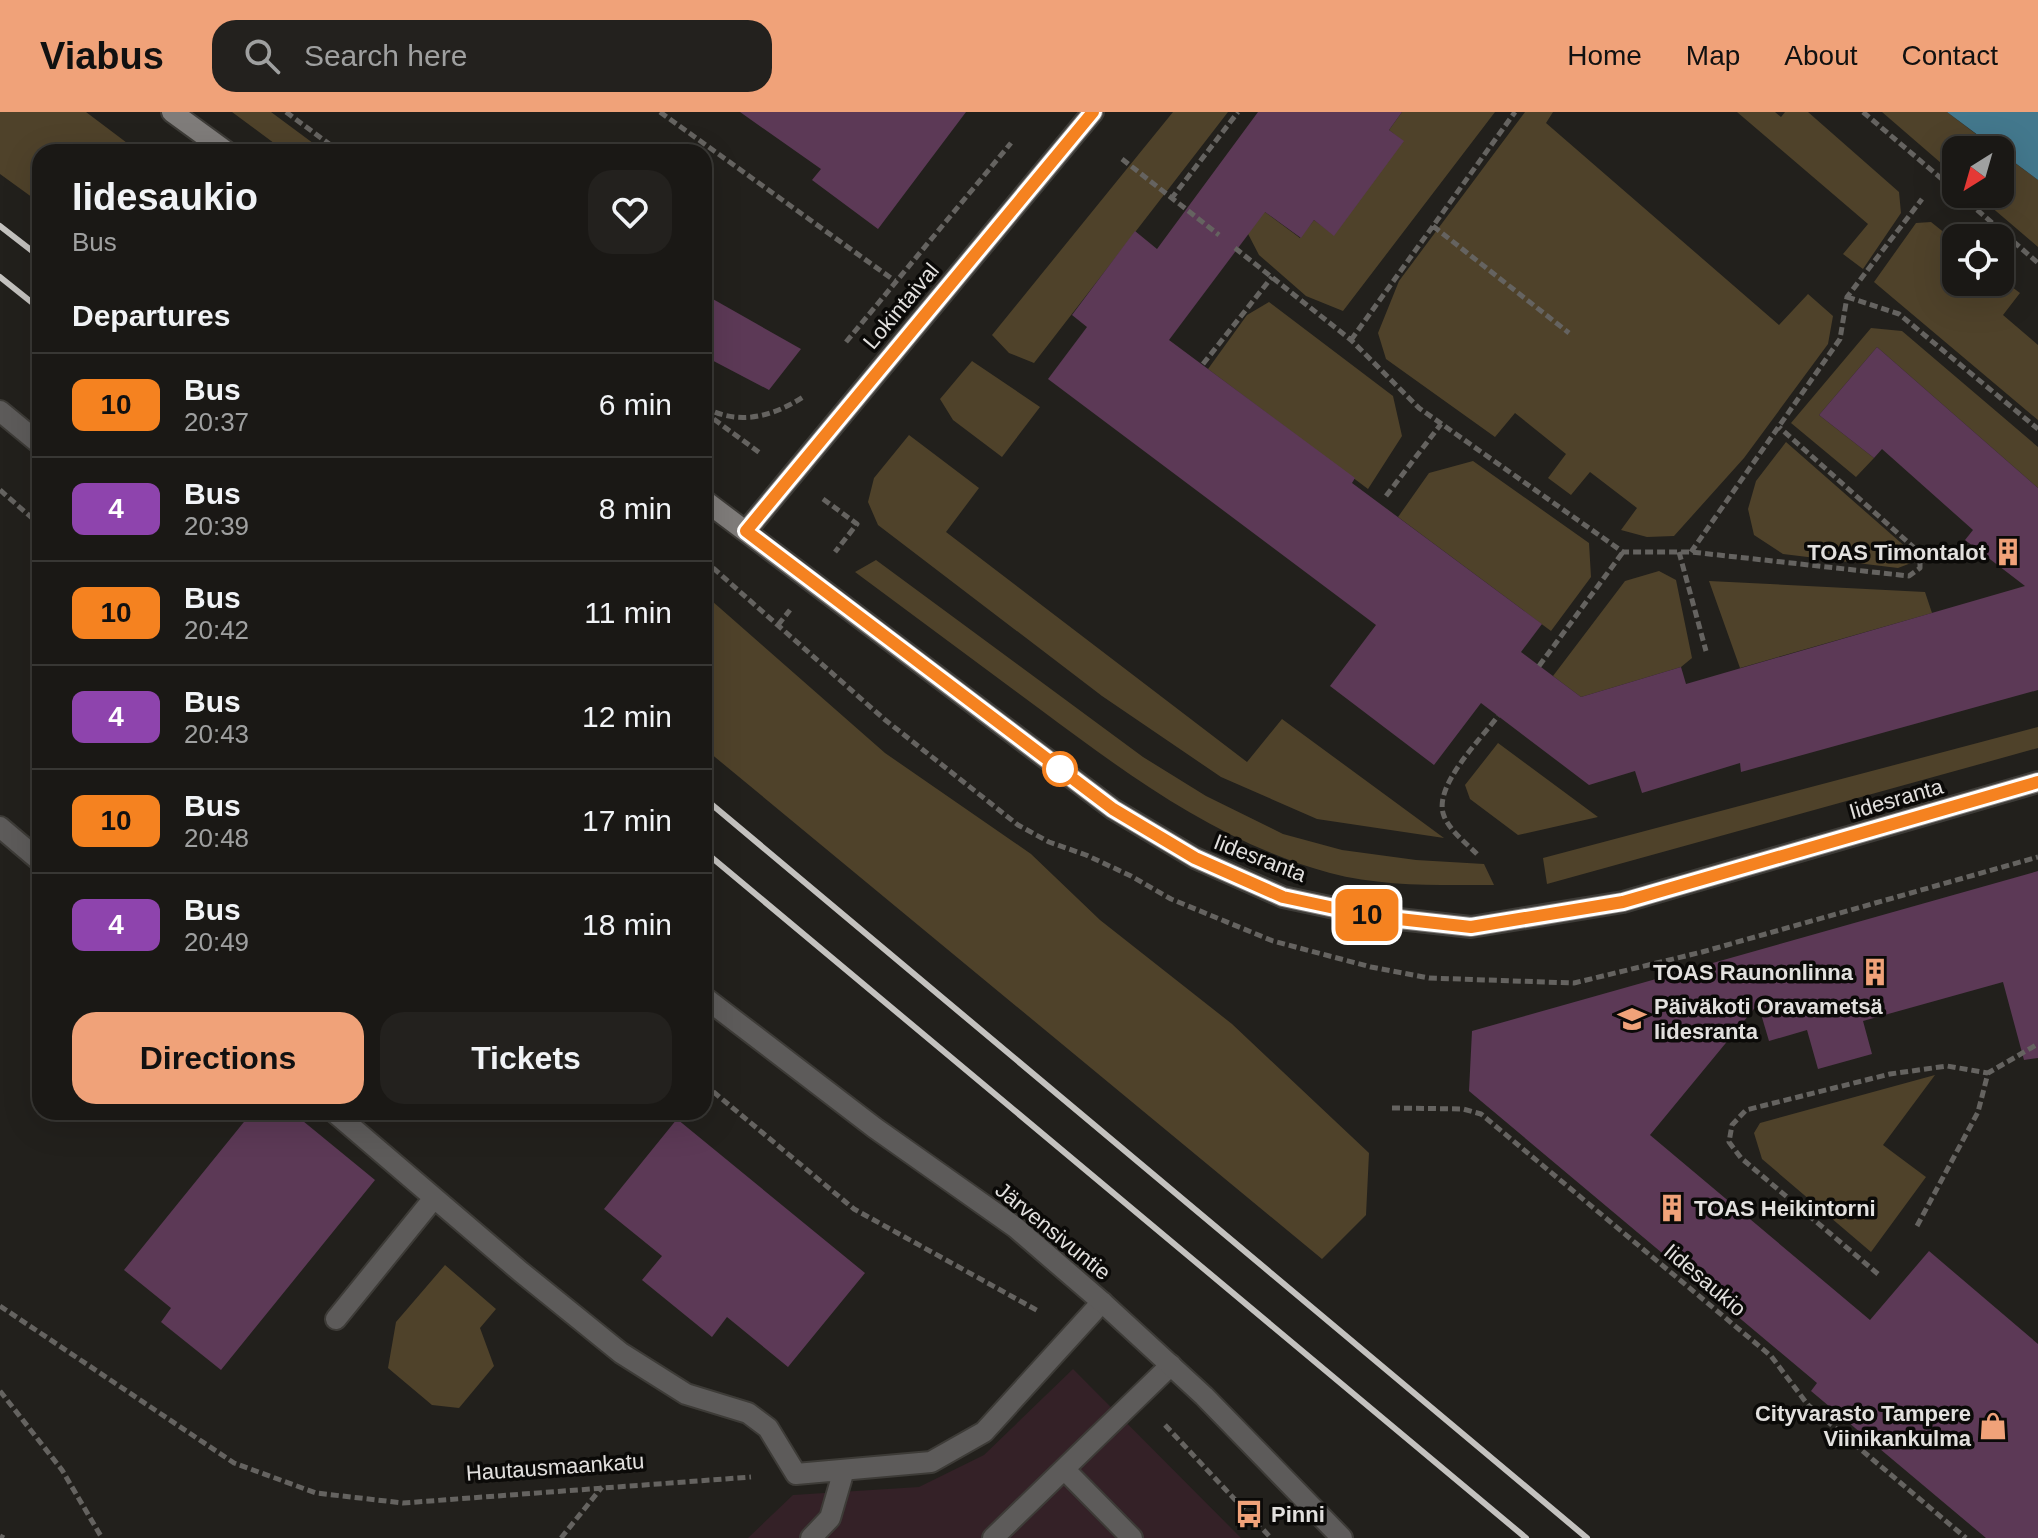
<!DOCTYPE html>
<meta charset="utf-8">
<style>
body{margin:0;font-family:Helvetica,sans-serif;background:#23211e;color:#f1f3f6;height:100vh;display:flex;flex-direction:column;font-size:30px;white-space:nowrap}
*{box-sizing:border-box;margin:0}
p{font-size:26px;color:#9fa0a0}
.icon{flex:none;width:44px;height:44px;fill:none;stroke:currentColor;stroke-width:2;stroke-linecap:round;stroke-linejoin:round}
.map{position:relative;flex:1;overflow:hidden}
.details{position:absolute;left:32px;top:32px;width:680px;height:976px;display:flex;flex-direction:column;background:#1a1815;border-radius:24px;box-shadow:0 8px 32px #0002,0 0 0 2px #383734}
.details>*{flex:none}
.badge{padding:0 16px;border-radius:12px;font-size:28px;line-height:52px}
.needle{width:52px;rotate:217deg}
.tools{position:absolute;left:1942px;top:24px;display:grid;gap:16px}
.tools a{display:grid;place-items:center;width:72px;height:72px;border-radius:16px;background:#1a1815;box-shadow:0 8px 32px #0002,0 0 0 2px #383734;font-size:40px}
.map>.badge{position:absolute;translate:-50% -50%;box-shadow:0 0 0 4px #fff}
h2{padding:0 40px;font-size:30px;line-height:72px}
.round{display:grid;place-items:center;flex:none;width:84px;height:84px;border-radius:24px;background:#23211e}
.headline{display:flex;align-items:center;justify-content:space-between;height:136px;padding:0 40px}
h1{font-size:38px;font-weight:800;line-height:60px}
.cta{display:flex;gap:16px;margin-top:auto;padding:16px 40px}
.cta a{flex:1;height:92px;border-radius:24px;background:#f0a279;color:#111;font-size:32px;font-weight:800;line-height:92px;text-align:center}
.cta a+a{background:#23211e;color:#f1f3f6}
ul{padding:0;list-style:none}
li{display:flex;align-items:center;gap:24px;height:104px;padding:0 40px;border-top:2px solid #383734}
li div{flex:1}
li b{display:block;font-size:30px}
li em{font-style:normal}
li .badge{min-width:88px;font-weight:700;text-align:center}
header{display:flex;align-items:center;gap:48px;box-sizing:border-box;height:112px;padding:0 40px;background:#f0a279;color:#111}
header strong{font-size:38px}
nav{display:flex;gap:44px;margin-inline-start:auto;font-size:28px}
.search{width:560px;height:72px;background:#23211e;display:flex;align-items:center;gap:20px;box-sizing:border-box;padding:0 28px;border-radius:24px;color:#9fa0a0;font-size:30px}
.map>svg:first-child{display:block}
</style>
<header>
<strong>Viabus</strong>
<div class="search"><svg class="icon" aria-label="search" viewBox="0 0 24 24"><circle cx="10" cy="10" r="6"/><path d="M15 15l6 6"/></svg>Search here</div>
<nav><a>Home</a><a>Map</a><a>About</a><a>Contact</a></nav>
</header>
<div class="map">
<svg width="2038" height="1426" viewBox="0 0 2038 1426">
<rect width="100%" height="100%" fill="#22201c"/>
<path fill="#342127" d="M1073,1257L1241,1426H748L793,1383L919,1375L984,1343Z"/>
<path fill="#4f422a" d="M0,0H86L139,40H40V91L0,62Z
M232,0H271L325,40H286Z
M1173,0H1228L1034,251L1009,241L992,223Z
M1402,0H1495L1343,199L1306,184L1259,143L1246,118L1261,97L1300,126L1314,108L1334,123L1403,29L1389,18Z
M1525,0H1553L1546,11L1779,213L1808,182L1833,204L1828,232L1744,346L1674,424L1647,425L1621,418L1637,396L1590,360L1571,383L1548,366L1566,342L1515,301L1495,325L1386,247L1378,221L1399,169Z
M1737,0H1775L1781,5L1785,0H1808L1899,80L1901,101L1863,157L1843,142L1868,112Z
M1882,0H1947L1997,38H1956V64Z
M2000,40L2038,68V135L1976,82H2000Z
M1931,110L1956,130V170H2000V166L2020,181L2003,203L2038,233V308L1874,170L1916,111Z
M1269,190L1393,284L1402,324L1368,377L1208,257L1247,203Z
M1871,216L1902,219L2038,335V376L1877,235L1819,303L1874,346L1856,365L1791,311Z
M972,249L1040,295L1002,345L953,308L940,287Z
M909,323L979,376L946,420L1247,650L1282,607L1444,726L1317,707L1221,665L1102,584L878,413L868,390L874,366Z
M1786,330L1908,437L1911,451L1898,456L1783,442L1754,423L1748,397L1756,369Z
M1473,349L1589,431L1591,465L1551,519L1398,405L1429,361Z
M876,448L1143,645L1206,684L1283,722L1342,738L1416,748L1484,752L1494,773C1440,773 1383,775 1330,761C1220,731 1131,665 1041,598C979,552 917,506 855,460Z
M1659,459L1676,468L1692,546L1681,555L1581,585L1553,564L1625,469Z
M1709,469L1925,480L1932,501L1740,556Z
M704,482L885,641L1031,742L1100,808L1232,912L1369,1041L1366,1103L1322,1147L704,636Z
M2038,615V636L1547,772L1543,746Z
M1498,631L1598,705L1518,723L1470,687L1465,673Z
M1935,963L1883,1033L1926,1065L1871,1140L1762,1047L1754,1021L1760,1011Z
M445,1153L496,1197L480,1216L494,1254L459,1296L432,1293L388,1256L396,1210Z"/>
<path fill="#43788d" d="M1947,0H2038V68Z"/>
<path fill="#5c3956" d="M740,0H966L878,117L812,68L821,57Z
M1258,0H1402L1389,18L1404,29L1334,124L1314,108L1301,126L1265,100L1169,228L1355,366L1352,371L1542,512L1521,540L1581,585L1681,555L1686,572L2025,474L1965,428L1973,418L1882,337L1874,346L1819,303L1877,235L2038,376V578L1741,660L1740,651L1642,681L1635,659L1589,673L1481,591L1434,653L1330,574L1376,513L1048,267L1087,215L1072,203L1135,119L1157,137Z
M704,182L801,237L769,278L704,244Z
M2038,759V946L2024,948L2003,870L1863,909L1872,942L1818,957L1807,918L1769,929L1758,892L1650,1023L1870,1208L1929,1139L2038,1232V1426H1986L1811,1279L1817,1271L1469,979L1472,919Z
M252,1000H292L375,1068L221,1258L161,1210L171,1196L124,1158Z
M677,1007L865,1161L788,1255L727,1205L712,1225L642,1168L662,1144L604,1097Z"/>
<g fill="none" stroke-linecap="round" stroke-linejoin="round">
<defs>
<path id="service" d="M0,715L40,749
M334,1000L521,1160L621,1241L686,1282L748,1301L768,1316L796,1362L931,1350L984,1320L1102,1190
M336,1207L434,1086
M1064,1357L1132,1426
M811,1426L830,1406L844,1358
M993,1426L1171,1253"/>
<path id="tertiary" d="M0,299L40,332
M704,885L875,1016L1015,1115L1102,1190L1204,1284L1342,1426"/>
<path id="secondary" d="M172,0L227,40
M704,388L1113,697L1195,746L1283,785L1372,804L1471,815L1623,790L2038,670
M746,419L1093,0"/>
</defs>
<use href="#service" stroke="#3d3b37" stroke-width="24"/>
<use href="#tertiary" stroke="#3d3b37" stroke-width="24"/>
<use href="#secondary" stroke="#3d3b37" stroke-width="24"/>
<path stroke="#656360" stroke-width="5" stroke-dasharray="8 4" stroke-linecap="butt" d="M286,0L340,40
M660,0L895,169
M1863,0L1956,79
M1122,47L1219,123
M1959,82L2038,151
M1171,87L1238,0
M1433,114L1569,221
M1235,136L1351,228L1419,296L1623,440H1691L1909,464L1920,456V441L1779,315
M1847,185L1899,202L2038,317
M1351,228L1515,0
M846,230L1011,31
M1203,252L1272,165
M704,295C738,314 772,305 803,285
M704,300L760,341
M0,378L40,413
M1386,384L1441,312
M823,387L857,412L835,440
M1679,440L1706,539
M1691,440L1840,227L1847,185L1922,87
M704,448L884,607L1018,713L1049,730L1086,743L1131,764L1171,787L1273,829L1371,855L1429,866L1574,871L1702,840L2038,745
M778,513L790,498
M1539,554L1623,440
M1477,742C1466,731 1450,719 1444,704C1432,675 1481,627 1498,604
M704,972L854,1097L1040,1200
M1392,996L1463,997L1481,1002L1771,1244L1808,1293L1966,1426
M1917,1114L1978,1000L1988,961L2038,932
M1878,1162L1741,1046L1729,1030L1732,1013L1746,998L1890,962L1947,954L1988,961
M0,1194L234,1351L316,1381L403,1391L751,1365
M0,1279L62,1358L102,1426
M1165,1313L1271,1426
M0,1424L4,1426
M561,1426L602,1375"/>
<use href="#service" stroke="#5d5b5a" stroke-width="20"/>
<use href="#tertiary" stroke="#5d5b5a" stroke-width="20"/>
<use href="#secondary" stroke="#7f7c7a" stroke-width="20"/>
<path stroke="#c4c2bf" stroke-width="6" d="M0,114L40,145
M0,165L40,197
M704,686L1587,1426
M704,739L1526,1426"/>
</g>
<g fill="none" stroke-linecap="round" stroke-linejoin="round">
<defs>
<path id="line" d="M1093,0L746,419L1113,697L1195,746L1283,785L1372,804L1471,815L1623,790L2038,670"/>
</defs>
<use href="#line" stroke="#fff" stroke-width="18"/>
<use href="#line" stroke="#f58220" stroke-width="12"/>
</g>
<defs>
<symbol id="building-bare" viewBox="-9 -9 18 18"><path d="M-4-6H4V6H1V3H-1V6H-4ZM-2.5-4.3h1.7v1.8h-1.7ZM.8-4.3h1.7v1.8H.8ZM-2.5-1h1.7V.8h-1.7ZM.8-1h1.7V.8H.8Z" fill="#f0a279" stroke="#0b0a08" stroke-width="2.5" paint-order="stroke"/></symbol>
<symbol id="school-bare" viewBox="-9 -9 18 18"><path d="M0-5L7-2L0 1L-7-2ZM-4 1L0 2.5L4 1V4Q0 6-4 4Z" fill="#f0a279" stroke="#0b0a08" stroke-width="2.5" paint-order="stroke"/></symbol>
<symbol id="shop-bare" viewBox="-9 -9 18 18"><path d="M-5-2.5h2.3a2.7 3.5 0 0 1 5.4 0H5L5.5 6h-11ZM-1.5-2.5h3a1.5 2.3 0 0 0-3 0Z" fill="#f0a279" stroke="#0b0a08" stroke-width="2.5" paint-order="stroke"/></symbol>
<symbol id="bus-bare" viewBox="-9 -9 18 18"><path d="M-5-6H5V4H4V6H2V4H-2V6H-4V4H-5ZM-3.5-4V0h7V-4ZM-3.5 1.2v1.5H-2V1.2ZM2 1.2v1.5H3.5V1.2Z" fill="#f0a279" stroke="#0b0a08" stroke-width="2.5" paint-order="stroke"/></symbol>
</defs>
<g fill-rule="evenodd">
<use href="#building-bare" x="1988" y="420" width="40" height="40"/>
<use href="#building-bare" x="1855" y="840" width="40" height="40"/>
<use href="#school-bare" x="1612" y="887" width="40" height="40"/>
<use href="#building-bare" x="1652" y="1076" width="40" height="40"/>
<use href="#shop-bare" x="1973" y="1294" width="40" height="40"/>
<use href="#bus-bare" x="1229" y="1382" width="40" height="40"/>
</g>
<circle fill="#fff" stroke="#f58220" stroke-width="4" cx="1060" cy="657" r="16"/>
<g text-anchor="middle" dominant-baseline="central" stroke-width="7" stroke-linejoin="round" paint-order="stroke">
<g font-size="22" fill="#e2e0de" stroke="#0b0a08">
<text transform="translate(901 194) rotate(-50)">Lokintaival</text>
<text transform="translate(1896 687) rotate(-16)">Iidesranta</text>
<text transform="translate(1260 746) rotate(21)">Iidesranta</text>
<text transform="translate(1053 1119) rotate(39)">Järvensivuntie</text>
<text transform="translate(1705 1168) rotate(40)">Iidesaukio</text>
<text transform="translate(555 1355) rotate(-4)">Hautausmaankatu</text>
</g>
<g font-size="22" font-weight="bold" fill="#e2e0de" stroke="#0b0a08" text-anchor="end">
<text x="1986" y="440">TOAS Timontalot</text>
<text x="1853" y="860">TOAS Raunonlinna</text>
<text x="1654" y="894" text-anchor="start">Päiväkoti Oravametsä<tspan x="1654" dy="25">Iidesranta</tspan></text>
<text x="1694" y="1096" text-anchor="start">TOAS Heikintorni</text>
<text x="1971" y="1301">Cityvarasto Tampere<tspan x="1971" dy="25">Viinikankulma</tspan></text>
<text x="1271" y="1402" text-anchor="start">Pinni</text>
</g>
</g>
</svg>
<div class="tools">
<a><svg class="needle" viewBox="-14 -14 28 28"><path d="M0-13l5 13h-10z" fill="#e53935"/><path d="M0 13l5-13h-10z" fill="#9fa0a0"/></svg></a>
<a><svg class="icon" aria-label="locate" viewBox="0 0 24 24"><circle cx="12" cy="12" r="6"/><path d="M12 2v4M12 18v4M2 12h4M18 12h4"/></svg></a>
</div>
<b class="badge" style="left:1367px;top:803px;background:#f58220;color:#111">10</b>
<section class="details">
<div class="headline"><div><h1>Iidesaukio</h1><p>Bus</p></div><a class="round"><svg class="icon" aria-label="heart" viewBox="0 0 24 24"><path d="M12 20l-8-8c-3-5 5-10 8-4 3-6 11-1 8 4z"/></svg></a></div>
<h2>Departures</h2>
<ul>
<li><span class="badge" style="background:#f58220;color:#111">10</span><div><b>Bus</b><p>20:37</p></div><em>6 min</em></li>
<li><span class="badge" style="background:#8e44ad;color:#fff">4</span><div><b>Bus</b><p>20:39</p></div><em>8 min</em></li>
<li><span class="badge" style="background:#f58220;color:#111">10</span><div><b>Bus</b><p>20:42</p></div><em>11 min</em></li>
<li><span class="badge" style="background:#8e44ad;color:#fff">4</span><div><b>Bus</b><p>20:43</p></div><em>12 min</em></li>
<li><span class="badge" style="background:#f58220;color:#111">10</span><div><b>Bus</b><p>20:48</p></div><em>17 min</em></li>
<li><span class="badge" style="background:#8e44ad;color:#fff">4</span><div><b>Bus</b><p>20:49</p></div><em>18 min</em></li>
</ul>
<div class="cta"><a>Directions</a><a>Tickets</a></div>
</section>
</div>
